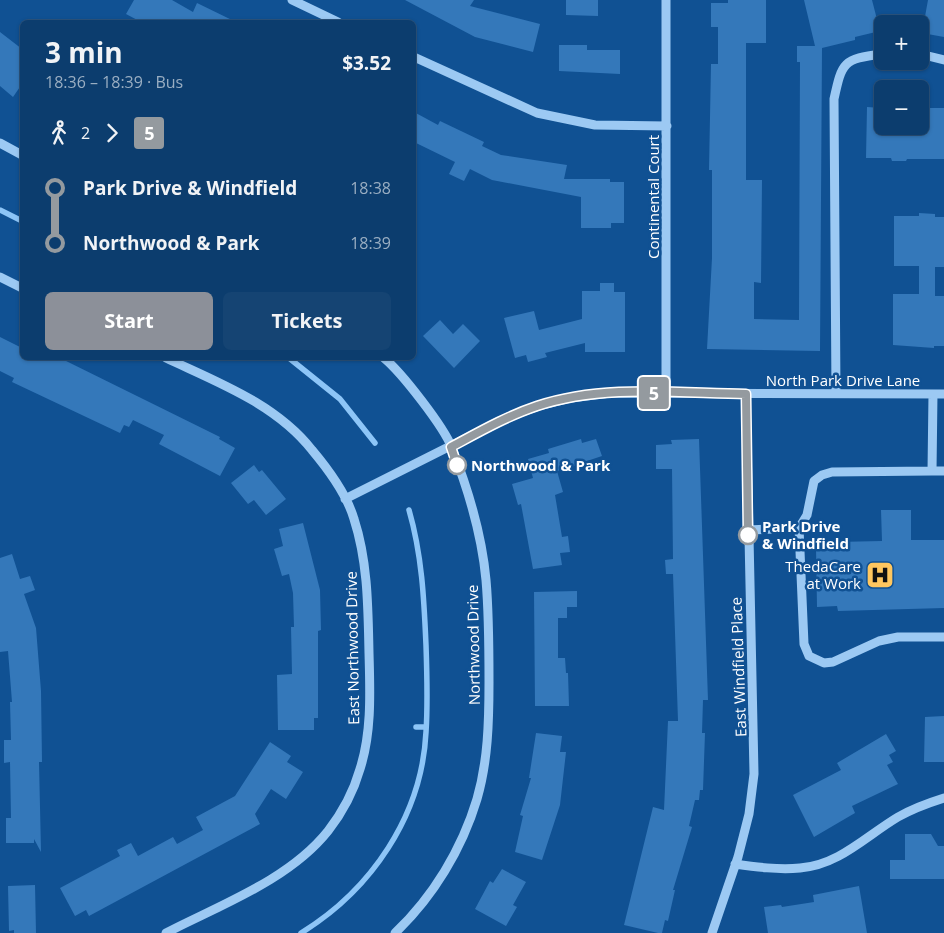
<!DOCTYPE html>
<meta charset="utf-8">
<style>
body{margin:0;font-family:"Open Sans",sans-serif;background:#154473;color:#f1f3f6;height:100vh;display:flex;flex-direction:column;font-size:19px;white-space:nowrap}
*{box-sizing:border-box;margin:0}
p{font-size:16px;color:#9aaec2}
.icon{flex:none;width:28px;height:28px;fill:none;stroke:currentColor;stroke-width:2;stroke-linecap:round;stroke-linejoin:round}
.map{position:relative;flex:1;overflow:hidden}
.drawer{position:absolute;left:20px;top:20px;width:396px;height:340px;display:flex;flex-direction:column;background:#0c3d6e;border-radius:8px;box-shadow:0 1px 4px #0004,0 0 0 1px #2c5681}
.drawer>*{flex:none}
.badge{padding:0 10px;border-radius:4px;font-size:18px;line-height:32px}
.tools{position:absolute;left:874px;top:15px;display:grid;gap:10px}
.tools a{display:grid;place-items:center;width:55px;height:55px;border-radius:8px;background:#0c3d6e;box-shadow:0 1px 4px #0004,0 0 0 1px #2c5681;font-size:25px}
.map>.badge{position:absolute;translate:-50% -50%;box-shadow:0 0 0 2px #fff}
.legs{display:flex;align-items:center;gap:8px;height:55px;padding:0 25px;font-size:16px}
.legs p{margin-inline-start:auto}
.summary{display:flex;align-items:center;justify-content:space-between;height:85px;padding:0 25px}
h1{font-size:28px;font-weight:700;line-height:38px}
.action{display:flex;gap:10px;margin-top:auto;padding:10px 25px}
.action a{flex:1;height:58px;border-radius:8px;background:#8c9099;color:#fff;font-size:20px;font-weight:700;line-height:58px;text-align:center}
.action a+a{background:#154473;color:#f1f3f6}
ul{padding:0 25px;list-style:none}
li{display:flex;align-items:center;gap:18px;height:55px;font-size:19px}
li i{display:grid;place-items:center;width:8px;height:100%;margin:0 6px;background:currentColor}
li i::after{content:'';width:12px;height:12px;margin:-6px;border:4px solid;border-radius:50%;background:#0c3d6e}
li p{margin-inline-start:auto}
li:first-child i{background:linear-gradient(#0000 50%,currentColor 0)}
li:last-child i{background:linear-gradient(currentColor 50%,#0000 0)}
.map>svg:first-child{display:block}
</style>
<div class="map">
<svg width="944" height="933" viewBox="0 0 944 933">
<rect width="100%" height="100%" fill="#105193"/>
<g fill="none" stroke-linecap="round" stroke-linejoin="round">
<path stroke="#8dc5f7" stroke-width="5.5" d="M0,210L22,221
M289,358L340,399L375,443
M416,727H426
M301,933C371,890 422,816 426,732C428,703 427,674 426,645C424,599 422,555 409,510"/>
</g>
<path fill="#3478ba" d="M134,0H172L193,12L197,3L236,22H141L126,14Z
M405,0H474L470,6L540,24L533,52L475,37Z
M566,0H598V16L566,15Z
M728,0H766V43H746V180H762L761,283L754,282V319L799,320L800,62H797V46H815L804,0H872L880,31L855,37V40L822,48L820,351L707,349L712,258V170H709L711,64H718V27H711V3H728Z
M928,0H944V37L922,33Z
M0,32L22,49V84L13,97L0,86Z
M559,45H587V50H620V74L559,71Z
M867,107L882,108V126H920V108H944V159H907L906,161H892L891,158H866Z
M414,112L438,125L440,121L484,142L482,146L501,155L567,165L564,179H610V182H624V223H611V228H581V197L492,180L470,169L464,181L449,174L455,162L414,142Z
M919,213L935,214V217H944V267H935V296H944V346H934V348L893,345V294H919V266H894V216H919Z
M600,283H614V292H625V352H585V343L545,353L547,357L528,362L526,355L515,358L504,318L534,311L539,330L582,319V291H600Z
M440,320L453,334L463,324L480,341L454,368L423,336Z
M0,337L22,348V358H60L220,437L219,439L235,448L220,476L159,444L164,435L133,420L129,427L124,425L120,433L12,382L14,378L0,371Z
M581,439L582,443L596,439L602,456L587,461L588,462L557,471L563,492L555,495L562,537L568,536L570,552L560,553L562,565L533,569L521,504L518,505L512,484L533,478L528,459L549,453L548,449Z
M699,439L708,700H703L702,733H705L703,790H700L699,800H695L689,826L692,827L673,890H675L668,921L665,920L662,933H658L624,925L653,807L664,810L668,721H678L673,574H666L665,560L673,559L672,469H656V445L672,444L671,440Z
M254,465L259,472L262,470L286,499L266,515L254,500L248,504L231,483Z
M881,510H911V540H944V608L838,611L837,606L817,607L816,547H836V542L882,541Z
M303,523L320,590L321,630L318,631V718H314V730H278L277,675L292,674L291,627H294L293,593L289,574L282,576L274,549L283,546L279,529Z
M12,554L20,579L30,576L35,590L24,594L36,628L41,691L42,762H39L41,852L34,839V843H6V818H11L10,762L4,763V740H11L10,702H12L8,651L0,652V558Z
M577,591V607H567V618H558V658H565L566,673H568L569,706H535L534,592Z
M944,716V762H924L925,717Z
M536,733L562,736L560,752H566L560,805L542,860L515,852L523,816L520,815L531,778H529Z
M886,734L896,751L889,755L893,762L887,765L898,784L852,806L855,813L814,837L793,795L841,770L837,763Z
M270,742L291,756L287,762L303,772L286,799L271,789L255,814L260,824L89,916L86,910L75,916L60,888L120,856L117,850L131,843L138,856L173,837L177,844L203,830L196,817L235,796Z
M905,834H931L938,846H944V879H890V860H905Z
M502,869L526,882L513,905L517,907L506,926L475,909L490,881L493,883Z
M35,885L36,933H14V930L9,931L8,886Z
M859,886L867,933H768L764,907L781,905L782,907L814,902L813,895Z"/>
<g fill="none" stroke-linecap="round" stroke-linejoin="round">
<path stroke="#9cc9f3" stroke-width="9" d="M292,0L338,22
M666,0V393
M920,54L944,60
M414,57L537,113L595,125L667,126
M0,143L22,155
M0,277L22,288
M384,358C402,373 444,427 452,448C468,489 482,536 486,580C489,614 489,649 489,682C489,722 488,761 477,799C462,849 433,897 395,933
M836,393L834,99C842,62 843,59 882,54
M932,471H944
M345,499L508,417L539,406L571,398L610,393L944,394
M799,528L804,644L809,656L824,663L833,662L879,641L898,637H944
M748,530L799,528L807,515L814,481L822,475L832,472L932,471L933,394
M735,864C756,867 778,870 800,868C839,865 866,836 898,817C912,809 928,803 944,798
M166,933C220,905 289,880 328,831C342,813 354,790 360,769C372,732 370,691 369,653C368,608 368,562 354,519C347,495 328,469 312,450C276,404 217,382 166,358
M712,933L738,857L749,814L754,774L746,394"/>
</g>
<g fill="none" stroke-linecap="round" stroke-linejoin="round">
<defs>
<path id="line-1" d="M457,465L451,447C479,432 507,416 537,406C603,384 677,393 746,394L748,535"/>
</defs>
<use href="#line-1" stroke="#fff" stroke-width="11"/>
<use href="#line-1" stroke="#949a9f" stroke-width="8"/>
</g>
<defs>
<symbol id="hospital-square" viewBox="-11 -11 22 22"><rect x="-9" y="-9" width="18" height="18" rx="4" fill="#ffc75f" stroke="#105193"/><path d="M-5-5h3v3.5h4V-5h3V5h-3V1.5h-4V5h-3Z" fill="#111"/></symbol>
</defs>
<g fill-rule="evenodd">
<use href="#hospital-square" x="864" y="559" width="32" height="32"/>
</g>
<g fill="#fff" stroke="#949a9f" stroke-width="2.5">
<circle cx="457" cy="465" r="9"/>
<circle cx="748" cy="535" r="9"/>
</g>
<g text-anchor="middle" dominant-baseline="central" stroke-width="5" stroke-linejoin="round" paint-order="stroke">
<g font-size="15" fill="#fff" stroke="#105193">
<text transform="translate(653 197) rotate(-90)">Continental Court</text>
<text x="843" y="380">North Park Drive Lane</text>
<text transform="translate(473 645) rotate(-91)">Northwood Drive</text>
<text transform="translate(352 648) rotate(-91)">East Northwood Drive</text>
<text transform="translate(738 667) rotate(-92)">East Windfield Place</text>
</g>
<g font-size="15" font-weight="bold" fill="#fff" stroke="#105193" text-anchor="start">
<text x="471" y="465">Northwood &amp; Park</text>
<text x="762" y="526">Park Drive<tspan x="762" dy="17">&amp; Windfield</tspan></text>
</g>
<g font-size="15" fill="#fff" stroke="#105193" text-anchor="end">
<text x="861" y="566">ThedaCare<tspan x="861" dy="17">at Work</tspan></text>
</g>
</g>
</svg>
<div class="tools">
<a>+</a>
<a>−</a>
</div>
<b class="badge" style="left:654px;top:393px;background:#949a9f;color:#fff">5</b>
<section class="drawer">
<div class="summary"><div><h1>3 min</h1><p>18:36 – 18:39 · Bus</p></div><b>$3.52</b></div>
<div class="legs"><svg class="icon" aria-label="walk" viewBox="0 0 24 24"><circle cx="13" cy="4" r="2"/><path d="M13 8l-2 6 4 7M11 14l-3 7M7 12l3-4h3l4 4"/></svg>2<svg class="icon" aria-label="forward" viewBox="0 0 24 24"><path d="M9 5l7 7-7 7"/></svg><b class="badge" style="background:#949a9f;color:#fff">5</b></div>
<ul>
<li><i style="color:#949a9f"></i><b>Park Drive &amp; Windfield</b><p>18:38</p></li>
<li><i style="color:#949a9f"></i><b>Northwood &amp; Park</b><p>18:39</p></li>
</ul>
<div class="action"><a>Start</a><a>Tickets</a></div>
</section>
</div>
